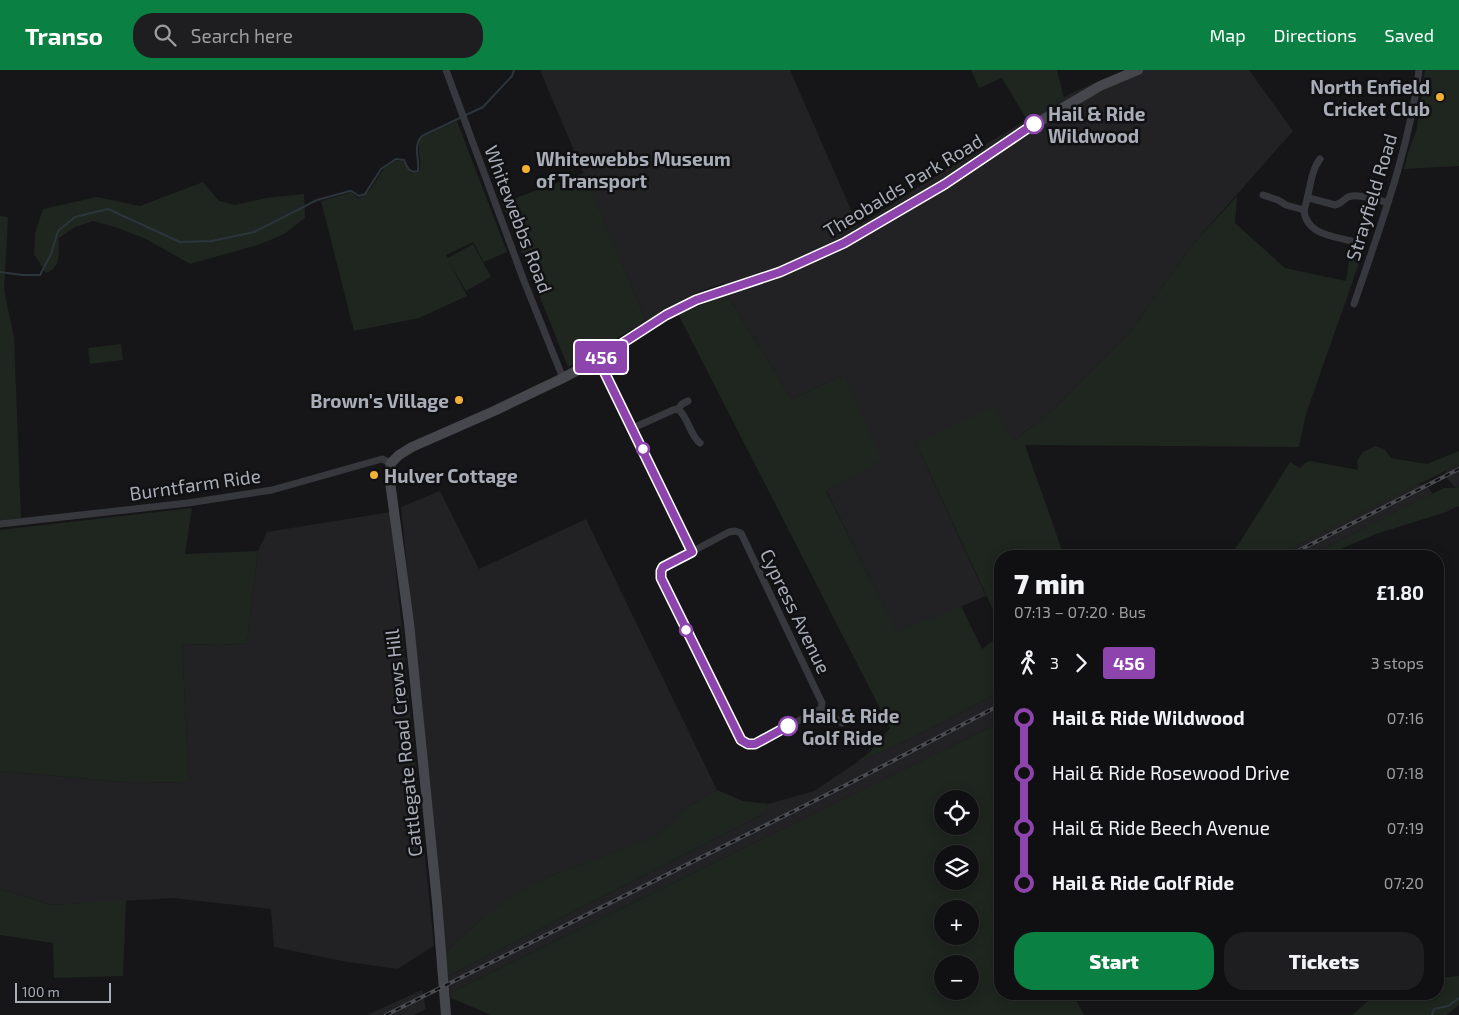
<!DOCTYPE html>
<meta charset="utf-8">
<style>
body{margin:0;font-family:"Exo 2",sans-serif;background:#1e1e20;color:#f1f3f6;height:100vh;display:flex;flex-direction:column;font-size:19px;white-space:nowrap}
*{box-sizing:border-box;margin:0}
p{font-size:16px;color:#9c9d9f}
.icon{flex:none;width:28px;height:28px;fill:none;stroke:currentColor;stroke-width:2;stroke-linecap:round;stroke-linejoin:round}
.map{position:relative;flex:1;overflow:hidden}
.drawer{position:absolute;left:994px;top:480px;width:450px;height:450px;display:flex;flex-direction:column;background:#101012;border-radius:20px;box-shadow:0 2px 12px #0003,0 0 0 1px #303032}
.drawer>*{flex:none}
.badge{padding:0 10px;border-radius:4px;font-size:18px;line-height:32px}
.tools{position:absolute;left:934px;top:720px;display:grid;gap:10px}
.tools a{display:grid;place-items:center;width:45px;height:45px;border-radius:50%;background:#101012;box-shadow:0 2px 12px #0003,0 0 0 1px #303032;font-size:25px}
.scale{position:absolute;left:15px;bottom:12px;width:96px;box-sizing:border-box;padding-left:5px;border:2px solid #a8adb8;border-top:0;font-size:14px;line-height:18px;white-space:nowrap;color:#a8adb8;-webkit-text-stroke:4px #111113;paint-order:stroke}
.map>.badge{position:absolute;translate:-50% -50%;box-shadow:0 0 0 2px #fff}
.legs{display:flex;align-items:center;gap:8px;height:55px;padding:0 20px;font-size:16px}
.legs p{margin-inline-start:auto}
.summary{display:flex;align-items:center;justify-content:space-between;height:85px;padding:0 20px}
h1{font-size:28px;font-weight:800;line-height:38px}
.cta{display:flex;gap:10px;margin-top:auto;padding:10px 20px}
.cta a{flex:1;height:58px;border-radius:20px;background:#0b8043;color:#fff;font-size:20px;font-weight:800;line-height:58px;text-align:center}
.cta a+a{background:#1e1e20;color:#f1f3f6}
ul{padding:0 20px;list-style:none}
li{display:flex;align-items:center;gap:18px;height:55px;font-size:19px}
li i{display:grid;place-items:center;width:8px;height:100%;margin:0 6px;background:currentColor}
li i::after{content:'';width:12px;height:12px;margin:-6px;border:4px solid;border-radius:50%;background:#101012}
li p{margin-inline-start:auto}
li:first-child i{background:linear-gradient(#0000 50%,currentColor 0)}
li:last-child i{background:linear-gradient(currentColor 50%,#0000 0)}
header{display:flex;align-items:center;gap:30px;box-sizing:border-box;height:70px;padding:0 25px;background:#0b8043;color:#fff}
header strong{font-size:24px}
nav{display:flex;gap:28px;margin-inline-start:auto;font-size:18px}
.search{width:350px;height:45px;background:#1e1e20;display:flex;align-items:center;gap:12px;box-sizing:border-box;padding:0 18px;border-radius:20px;color:#9c9d9f;font-size:19px}
.map>svg:first-child{display:block}
</style>
<header>
<strong>Transo</strong>
<div class="search"><svg class="icon" aria-label="search" viewBox="0 0 24 24"><circle cx="10" cy="10" r="6"/><path d="M15 15l6 6"/></svg>Search here</div>
<nav><a>Map</a><a>Directions</a><a>Saved</a></nav>
</header>
<div class="map">
<svg width="1459" height="945" viewBox="0 0 1459 945">
<rect width="100%" height="100%" fill="#161618"/>
<path fill="#222225" d="M540,0H790L858,156L976,80L1073,22L1126,0H1249L1293,61L1194,173L1129,263L1053,340L1013,371L916,373L986,526L897,563L826,420L844,305L792,329L727,225L724,213L700,221L646,251Z
M1459,394V416L1456,418L1444,405L1447,400Z
M1426,414L1433,424L1310,486H1276L1415,415Z
M440,421L479,499L586,449L717,720L687,737L660,765L548,807L482,848L445,883L401,437Z
M390,442L434,876L397,899L342,891L274,877L271,839L173,828L52,835L0,819V701L135,713L189,712L182,574L221,575L247,573L258,481L267,462Z
M1000,622V652L450,923L448,906L765,743L768,734L814,721L853,695L918,665Z
M422,920L426,939L414,945H367Z"/>
<path fill="#1e261f" fill-rule="evenodd" d="M971,0H1057L1064,28L1027,50L1002,8L979,18Z
M1425,0H1459V96L1404,99L1408,83L1417,58Z
M457,51L507,182L484,192L473,172L446,185L448,188L473,174L491,207L466,221L450,193L467,226L419,248L354,261L321,131L349,123H352L358,128C376,126 381,83 404,92L410,103H418C425,92 414,81 421,68Z
M584,103L646,251L568,297L502,133Z
M203,112L219,131L235,135L266,128L304,124L305,148L284,164L261,174L190,194L146,169L115,157L93,151L75,157L59,168C58,182 62,198 46,203L34,184L35,163L43,139L97,127L140,136Z
M1237,126L1235,153L1285,198L1346,211L1351,178L1363,182L1306,344L1299,377L1025,375L1064,486H1000V555L916,373L994,336L1013,371L1053,340L1129,263L1194,173Z
M0,146L8,147L4,220L14,267L21,448L0,451Z
M727,225L792,329L844,305L882,390L826,421L897,562L961,536L982,579L1000,565V622L918,665L853,695L871,681L890,658L678,244Z
M121,274L123,290L90,294L88,278Z
M1375,376L1384,379L1391,388L1427,394L1459,381V394L1276,486H1229L1240,472L1290,392L1300,398L1305,393L1310,391L1358,400L1357,391L1363,382Z
M1459,416V436L1446,442L1376,464L1343,478L1332,486H1310L1444,418H1456Z
M192,438L185,484L258,481L247,573L221,575L182,574L189,712L135,713L0,701V460Z
M1000,652V924H1073L1084,945H491L451,928L450,923ZM942,729H970V756H942ZM942,784H970V811H942ZM942,839H970V866H942ZM942,894H970V921H942Z
M717,720L743,731L768,734L765,743L448,906L445,883L482,848L516,824L548,807L659,765L687,737Z
M0,819L52,835L126,830L123,906L54,908L53,873L0,865Z
M1459,906V935L1446,945H1352L1376,924H1438V908Z"/>
<g fill="none" stroke-linecap="round" stroke-linejoin="round">
<path stroke="#2c353c" stroke-width="2" d="M466,45L483,37L512,6L514,0
M0,202L22,205H40L51,184L58,161L75,147L108,139L180,172L212,171L254,162L317,130L350,121L353,122L359,126L365,124L381,99L396,89L404,90C407,97 409,104 418,101C420,88 412,77 422,66L462,47
M1432,945L1434,939L1448,936L1459,928"/>
<path stroke="#37383d" stroke-width="7" d="M446,0L524,211L563,308
M1263,125L1278,130L1286,135L1304,140C1310,123 1310,102 1320,89
M1309,128L1335,135C1341,134 1343,130 1348,127C1356,123 1380,130 1388,133
M1304,140C1306,164 1332,166 1351,171
M1354,234C1380,157 1409,81 1419,0
M598,289L693,482
M678,339L682,334L688,331
M633,358L673,340L678,339C689,348 689,364 700,373
M0,454L188,433L272,420L382,389L391,393
M735,461L741,463L822,633L821,639L817,641L755,674H748L741,670L661,508V501L663,497L729,462Z
M821,639L842,653"/>
<path stroke="#45474d" stroke-width="10" d="M446,945L437,832L409,553L389,404L391,393L399,385L412,377L494,341L563,308L598,289L666,245L696,230L780,202L844,173L945,114L1025,60L1100,16L1138,0"/>
<defs>
<path id="rail" d="M1288,486L1459,399
M386,945L856,710L1000,635"/>
</defs>
<use href="#rail" stroke="#4a4c52" stroke-width="4"/>
<use href="#rail" stroke="#111113" stroke-width="2" stroke-dasharray="5.5" stroke-linecap="butt"/>
</g>
<g fill="none" stroke-linecap="round" stroke-linejoin="round">
<defs>
<path id="line-1" d="M788,656L755,674H748L741,670L661,508V501L663,497L692,482L598,289L666,245L696,230L780,202L844,173L945,114L1034,54"/>
</defs>
<use href="#line-1" stroke="#fff" stroke-width="11"/>
<use href="#line-1" stroke="#8e44ad" stroke-width="8"/>
</g>
<g fill="#f2b134" stroke="#111113" stroke-width="2">
<circle cx="1440" cy="27" r="5"/>
<circle cx="526" cy="99" r="5"/>
<circle cx="459" cy="330" r="5"/>
<circle cx="374" cy="405" r="5"/>
</g>
<g fill="#fff" stroke="#8e44ad" stroke-width="2.5">
<circle cx="1034" cy="54" r="9"/>
<circle cx="643" cy="379" r="6"/>
<circle cx="686" cy="560" r="6"/>
<circle cx="788" cy="656" r="9"/>
</g>
<g text-anchor="middle" dominant-baseline="central" stroke-width="5" stroke-linejoin="round" paint-order="stroke">
<g font-size="19" font-weight="bold" fill="#a8adb8" stroke="#111113" text-anchor="end">
<text x="1430" y="16">North Enfield<tspan x="1430" dy="22">Cricket Club</tspan></text>
<text x="536" y="88" text-anchor="start">Whitewebbs Museum<tspan x="536" dy="22">of Transport</tspan></text>
<text x="449" y="330">Brown's Village</text>
<text x="384" y="405" text-anchor="start">Hulver Cottage</text>
</g>
<g font-size="19" font-weight="bold" fill="#a8adb8" stroke="#111113" text-anchor="start">
<text x="1048" y="43">Hail &amp; Ride<tspan x="1048" dy="22">Wildwood</tspan></text>
<text x="802" y="645">Hail &amp; Ride<tspan x="802" dy="22">Golf Ride</tspan></text>
</g>
<g font-size="19" fill="#a8adb8" stroke="#111113">
<text transform="translate(903 115) rotate(-31)">Theobalds Park Road</text>
<text transform="translate(1371 127) rotate(-73)">Strayfield Road</text>
<text transform="translate(519 149) rotate(69)">Whitewebbs Road</text>
<text transform="translate(195 414) rotate(-8)">Burntfarm Ride</text>
<text transform="translate(796 541) rotate(64)">Cypress Avenue</text>
<text transform="translate(403 673) rotate(-96)">Cattlegate Road Crews Hill</text>
</g>
</g>
</svg>
<div class="tools">
<a><svg class="icon" aria-label="locate" viewBox="0 0 24 24"><circle cx="12" cy="12" r="6"/><path d="M12 2v4M12 18v4M2 12h4M18 12h4"/></svg></a>
<a><svg class="icon" aria-label="layers" viewBox="0 0 24 24"><path d="M12 4l9 5-9 5-9-5zM3 14l9 5 9-5"/></svg></a>
<a>+</a>
<a>−</a>
</div>
<div class="scale">100 m</div>
<b class="badge" style="left:601px;top:287px;background:#8e44ad;color:#fff">456</b>
<section class="drawer">
<div class="summary"><div><h1>7 min</h1><p>07:13 – 07:20 · Bus</p></div><b>£1.80</b></div>
<div class="legs"><svg class="icon" aria-label="walk" viewBox="0 0 24 24"><circle cx="13" cy="4" r="2"/><path d="M13 8l-2 6 4 7M11 14l-3 7M7 12l3-4h3l4 4"/></svg>3<svg class="icon" aria-label="forward" viewBox="0 0 24 24"><path d="M9 5l7 7-7 7"/></svg><b class="badge" style="background:#8e44ad;color:#fff">456</b><p>3 stops</p></div>
<ul>
<li><i style="color:#8e44ad"></i><b>Hail &amp; Ride Wildwood</b><p>07:16</p></li>
<li><i style="color:#8e44ad"></i><span>Hail &amp; Ride Rosewood Drive</span><p>07:18</p></li>
<li><i style="color:#8e44ad"></i><span>Hail &amp; Ride Beech Avenue</span><p>07:19</p></li>
<li><i style="color:#8e44ad"></i><b>Hail &amp; Ride Golf Ride</b><p>07:20</p></li>
</ul>
<div class="cta"><a>Start</a><a>Tickets</a></div>
</section>
</div>
